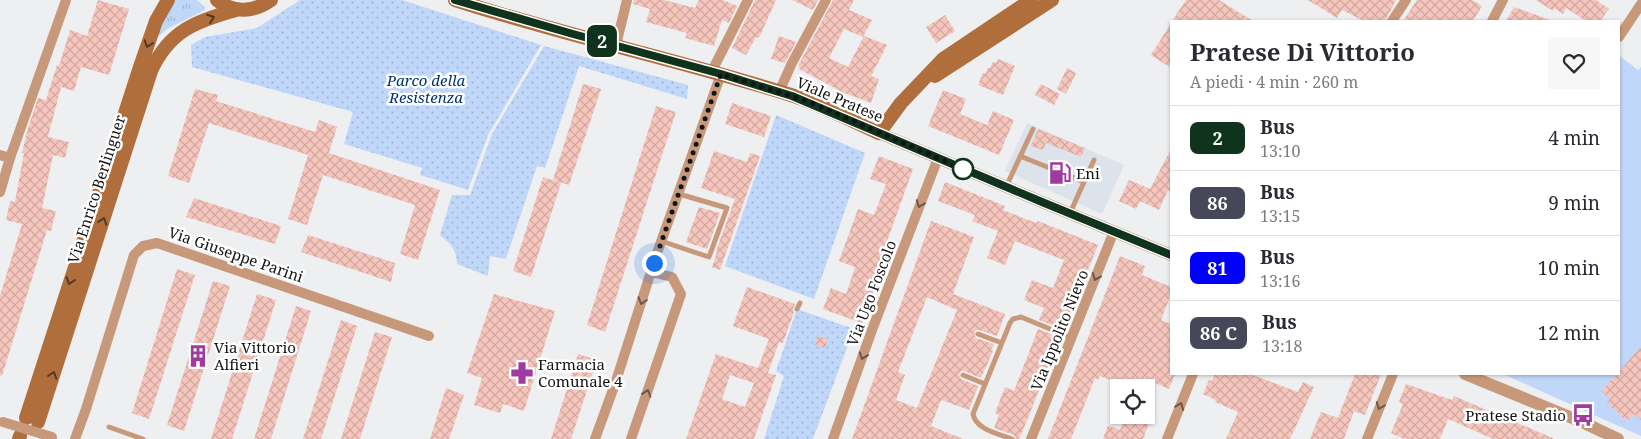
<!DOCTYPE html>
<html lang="it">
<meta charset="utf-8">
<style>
body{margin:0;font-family:"Noto Serif",serif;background:#f7f7f7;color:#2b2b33;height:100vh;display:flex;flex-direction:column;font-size:19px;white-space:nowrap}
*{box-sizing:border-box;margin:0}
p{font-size:16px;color:#7c7c81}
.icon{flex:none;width:28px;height:28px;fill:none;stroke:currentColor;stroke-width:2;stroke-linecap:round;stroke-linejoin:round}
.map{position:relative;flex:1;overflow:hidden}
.details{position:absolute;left:1170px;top:20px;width:450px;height:355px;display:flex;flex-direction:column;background:#fff;border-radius:0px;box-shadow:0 1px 4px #0004}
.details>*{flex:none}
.badge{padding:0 10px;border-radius:8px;font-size:18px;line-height:32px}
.buttons{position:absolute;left:1110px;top:379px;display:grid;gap:10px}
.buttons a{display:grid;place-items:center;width:45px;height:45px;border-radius:0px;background:#fff;box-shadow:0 1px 4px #0004;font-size:25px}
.you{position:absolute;width:25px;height:25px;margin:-12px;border:4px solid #fff;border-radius:50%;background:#1a73e8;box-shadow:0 0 0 8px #1a73e833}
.map>.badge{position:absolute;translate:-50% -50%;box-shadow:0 0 0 2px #fff}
.round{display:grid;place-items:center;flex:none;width:52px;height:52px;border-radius:0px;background:#f7f7f7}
.headline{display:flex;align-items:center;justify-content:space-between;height:85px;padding:0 20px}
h1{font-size:24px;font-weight:700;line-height:38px}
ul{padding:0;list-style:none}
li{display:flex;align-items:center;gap:15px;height:65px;padding:0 20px;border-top:1px solid #e1e1e2}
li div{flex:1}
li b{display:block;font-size:19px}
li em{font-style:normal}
li .badge{min-width:55px;font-weight:700;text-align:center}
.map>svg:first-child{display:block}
</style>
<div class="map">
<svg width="1641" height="439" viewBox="0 0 1641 439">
<defs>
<pattern id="grass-tufts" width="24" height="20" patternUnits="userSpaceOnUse" patternTransform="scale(1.25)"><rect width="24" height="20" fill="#c0d7fa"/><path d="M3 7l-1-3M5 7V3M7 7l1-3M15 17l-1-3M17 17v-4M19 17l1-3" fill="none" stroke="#a4b8d5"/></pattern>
<pattern id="park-dots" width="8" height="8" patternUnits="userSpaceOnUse" patternTransform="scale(1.25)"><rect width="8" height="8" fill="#c0d7fa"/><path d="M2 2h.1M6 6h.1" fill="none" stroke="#a4b8d5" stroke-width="1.8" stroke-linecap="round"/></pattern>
<pattern id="building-cross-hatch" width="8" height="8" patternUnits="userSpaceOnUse" patternTransform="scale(1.25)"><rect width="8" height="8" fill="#f6c6bd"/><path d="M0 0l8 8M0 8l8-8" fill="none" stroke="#d2a9a2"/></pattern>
</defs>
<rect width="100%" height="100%" fill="#eeeff1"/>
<path fill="#dde3eb" d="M1027,123L1124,165L1102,214L1005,171Z"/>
<path fill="url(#grass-tufts)" d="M173,0H197L205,7V10L167,29L155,40L167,9Z"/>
<path fill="url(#park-dots)" d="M300,0H402L541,45L488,135L468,190L420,175L422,168L344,144L353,112L192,67L191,45L205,37L257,28Z
M544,46L688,85L687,99L579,66L545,168L537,166L506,259L490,256L488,276L457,264C456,249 452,245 440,235L452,195H470L492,134Z
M776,115L865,153L814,299L725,266Z
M797,309L854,329L813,439H764L784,376L776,371Z"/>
<path fill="#c0d7fa" d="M1620,56L1638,70L1641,67V436L1503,374H1619Z"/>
<path fill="url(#building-cross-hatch)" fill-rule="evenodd" d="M98,0L129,9L109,75L81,67L74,91L61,87L48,137L69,142L65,158L53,155L42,208L56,211L51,231L47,230L2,376L0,375V296L22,224L6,220L10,201L15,202L24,153H22L28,128L38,98L46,100L57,65L59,66L70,30L87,36Z
M634,0H664L695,8L699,0H723L737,6L729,23L722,20L714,46L685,38L687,33L646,22L650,9L633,4Z
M755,0H776L759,38L756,37L746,55L732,48Z
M792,0H818L813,10Z
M833,0H854L849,10L872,20L863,37L844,29L829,58L848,67L864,36L887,45L871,76L879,79L871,103L842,92L799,69L800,67L798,66Z
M1186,0H1219L1253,21H1172Z
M1308,0H1396L1385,21H1364L1342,10L1337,18Z
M1417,0H1472L1482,6L1473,21H1403Z
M1536,0H1596L1609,9L1600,21H1586L1566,8L1563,14L1554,8L1553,11Z
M1514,7L1550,20V21H1506Z
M945,15L955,31L936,43L926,27Z
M1171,23V68L1151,55Z
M779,36L796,42L785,63L771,59Z
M998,59L1015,66L1003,95L978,85L983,73L985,74L988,68H990L993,62L996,63Z
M1067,68L1076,73L1066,94L1057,89Z
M583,84L601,89L569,185L553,180Z
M1041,84L1060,94L1054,105L1035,95Z
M195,89L218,95L216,101L315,132L319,120L337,127L329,153L440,190L418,260L400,254L415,205L323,175L307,225L288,219L308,155L209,123L189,183L168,176Z
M943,90L966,99L960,114L987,125L993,111L1014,120L999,155L928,126Z
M732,103L771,116L764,137L725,124Z
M656,106L676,112L605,332L587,325Z
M1038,129L1085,148L1081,157L1046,143L1043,150L1031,146Z
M1171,149V192L1168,190L1159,210L1140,201L1136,209L1119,201L1129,180L1150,189Z
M714,151L747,162L750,153L760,156L720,270L712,267L717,252L716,251L735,199L701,188Z
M879,156L913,169L872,283L876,284L862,323L823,309L831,288L846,294L855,268V267L839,261L858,209L874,215L886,184L870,179Z
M543,177L561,183L531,277L513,271Z
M945,182L1005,206L1003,210L1036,223L1038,221L1098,245L1064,330L1039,320L1044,308L1024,300L1032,280L1053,288L1064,260L1015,241L1005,265L987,258L998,231L972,221L975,215L938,201Z
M194,198L281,226L275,244L186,217Z
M699,207L720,213L707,249L686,242Z
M931,221L974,237L953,294L1005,314L997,336L979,330H976L974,333L976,338L994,344L991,350L993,351L981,378L964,371H961L959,374L961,379L978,386L969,410L941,400L931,426L963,439H852ZM927,297L957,310L917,408L896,400L905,375L898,372Z
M308,235L395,263L391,282L301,252Z
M1120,256L1145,266L1142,275L1171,287V294L1161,320L1171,324V374H1175L1169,389L1144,378L1141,388H1130L1100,376L1098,380L1095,378L1071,439H1048Z
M177,269L195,275L149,419L132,413Z
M213,281L230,286L184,431L167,425Z
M747,287L795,304L793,309L794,312L783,343L779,342L768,373L776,375L754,439H686L716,354L758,368L769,339L733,326ZM730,375L754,383L745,407L722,399Z
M257,294L276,300L232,439H211Z
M494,294L555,311L524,411L503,404L500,413L474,405L482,378L467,373Z
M296,306L311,311L271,439H254Z
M341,320L357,326L321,439H303Z
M1038,329L1059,337L1029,416L1019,439H1016L1014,435L994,428L999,415L995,413L1005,387L1014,391Z
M375,332L392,337L360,439H341Z
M818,336L828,339L825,348L815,345Z
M1641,346V420L1634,414L1627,421L1607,403L1610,399L1601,391L1617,374H1619V372Z
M578,354L597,360L571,439H551Z
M1215,374H1250L1298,392L1303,382L1314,387L1290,439H1226L1238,412L1215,402L1216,400L1203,394L1209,380L1212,381Z
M1355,374H1381L1365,415L1354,411L1344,439H1310L1321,412L1338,418Z
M1406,384L1452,400L1454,396L1555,439H1493L1448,419L1440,439H1404L1391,433L1403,404L1399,402Z
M446,388L464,395L449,439H430Z
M1126,415H1152L1143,439H1103L1108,425L1120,430Z"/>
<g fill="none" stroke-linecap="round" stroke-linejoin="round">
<path stroke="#c7997a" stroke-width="5" d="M1020,156L1084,182
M1006,187L1033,129
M1070,213L1094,160
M661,241L709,257L727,208L679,194
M797,309L800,303
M978,334L1002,343
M963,375L985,384
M109,427L143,439
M1012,439C999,434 976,430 973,414L1010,323L1013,319L1021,317L1072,338"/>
<path stroke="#c7997a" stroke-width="10" d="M1392,21L1406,0
M1492,21L1503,0
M1619,37L1641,4
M616,45L627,0
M712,71L748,0
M779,92L792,63L826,0
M0,155L10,158
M0,192L10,158L66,0
M75,439L86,409L134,255L143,246L157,243L429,336
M595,439L615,384L657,253L721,74
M631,439L681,294L672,277L651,272
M833,439L872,330L938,158
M1031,439L1114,231
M1167,439L1193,374
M1367,439L1393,374"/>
<path stroke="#c7997a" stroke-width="12" d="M879,133L1042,202L1171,255
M1465,374L1582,422L1618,439"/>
<path stroke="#b06e3d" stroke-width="14" d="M217,0C234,14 254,12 271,0
M455,0C566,36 680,60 791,95C822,105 850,120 879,133L901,103L943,59L1031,0
M935,76L1052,0
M26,418L140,67L156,21L168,0
M38,422L151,71C169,31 196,21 236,10
M19,439L20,436"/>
<path stroke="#c7997a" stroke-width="10" d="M3,422L52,437"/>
</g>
<defs><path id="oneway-chevron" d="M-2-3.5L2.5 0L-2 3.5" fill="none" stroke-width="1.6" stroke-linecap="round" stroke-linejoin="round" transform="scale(1.25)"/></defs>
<g stroke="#523724">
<use href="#oneway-chevron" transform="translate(211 18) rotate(-20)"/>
<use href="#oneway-chevron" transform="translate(148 44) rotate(109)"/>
<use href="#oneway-chevron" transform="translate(103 221) rotate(-72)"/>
<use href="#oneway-chevron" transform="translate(70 281) rotate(108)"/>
<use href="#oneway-chevron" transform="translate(53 375) rotate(-72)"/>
</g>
<g stroke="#6d5647">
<use href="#oneway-chevron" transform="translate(920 204) rotate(111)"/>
<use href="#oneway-chevron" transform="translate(1096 277) rotate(112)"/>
<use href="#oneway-chevron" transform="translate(642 301) rotate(108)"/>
<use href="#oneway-chevron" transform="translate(863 356) rotate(110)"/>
<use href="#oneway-chevron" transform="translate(647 393) rotate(-71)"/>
<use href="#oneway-chevron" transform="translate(1180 406) rotate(-69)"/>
<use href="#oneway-chevron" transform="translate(1380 406) rotate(111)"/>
</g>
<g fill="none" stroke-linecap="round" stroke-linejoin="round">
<defs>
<path id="line" d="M455,0L573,34L721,74L792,96L1042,202L1171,255"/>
</defs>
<use href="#line" stroke="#fff" stroke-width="11"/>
<use href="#line" stroke="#10331d" stroke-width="8"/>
<path stroke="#131314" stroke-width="5" stroke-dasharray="0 9" d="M654,263L721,74L810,102L963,169"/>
</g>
<defs>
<symbol id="fuel-bare" viewBox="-9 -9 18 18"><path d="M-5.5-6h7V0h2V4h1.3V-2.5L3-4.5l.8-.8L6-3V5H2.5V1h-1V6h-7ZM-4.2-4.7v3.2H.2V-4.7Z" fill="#9f3aa0" stroke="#fff" stroke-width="2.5" paint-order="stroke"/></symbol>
<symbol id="building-bare" viewBox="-9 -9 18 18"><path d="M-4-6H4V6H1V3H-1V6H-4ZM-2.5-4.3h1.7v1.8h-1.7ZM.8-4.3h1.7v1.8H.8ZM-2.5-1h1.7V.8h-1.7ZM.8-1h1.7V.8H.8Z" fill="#9f3aa0" stroke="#fff" stroke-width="2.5" paint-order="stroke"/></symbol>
<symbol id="pharmacy-bare" viewBox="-9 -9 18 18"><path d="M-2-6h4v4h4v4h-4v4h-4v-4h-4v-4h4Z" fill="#9f3aa0" stroke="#fff" stroke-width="2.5" paint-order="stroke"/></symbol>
<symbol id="bus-bare" viewBox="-9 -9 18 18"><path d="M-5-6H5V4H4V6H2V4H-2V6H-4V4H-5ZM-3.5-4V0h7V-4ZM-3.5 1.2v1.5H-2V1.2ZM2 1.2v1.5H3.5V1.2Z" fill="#9f3aa0" stroke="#fff" stroke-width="2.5" paint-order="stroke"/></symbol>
</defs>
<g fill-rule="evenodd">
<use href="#fuel-bare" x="1044" y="157" width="32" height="32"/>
<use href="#building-bare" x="182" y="340" width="32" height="32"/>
<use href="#pharmacy-bare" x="506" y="357" width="32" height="32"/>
<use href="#bus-bare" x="1567" y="399" width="32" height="32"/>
</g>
<circle fill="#fff" stroke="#10331d" stroke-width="2.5" cx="963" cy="169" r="10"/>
<g text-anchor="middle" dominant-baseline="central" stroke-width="5" stroke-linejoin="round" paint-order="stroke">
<g font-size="15" font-style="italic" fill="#023376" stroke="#fff">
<text x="426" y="80">Parco della<tspan x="426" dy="17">Resistenza</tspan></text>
</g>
<g font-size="15" fill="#131314" stroke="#fff">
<text transform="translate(840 99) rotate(23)">Viale Pratese</text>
<text transform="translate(96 189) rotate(-72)">Via Enrico Berlinguer</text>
<text transform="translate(236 254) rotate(19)">Via Giuseppe Parini</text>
<text transform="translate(871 293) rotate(-69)">Via Ugo Foscolo</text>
<text transform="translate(1059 330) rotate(-68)">Via Ippolito Nievo</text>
</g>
<g font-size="15" fill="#131314" stroke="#fff" text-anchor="start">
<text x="1076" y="173">Eni</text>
<text x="214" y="347">Via Vittorio<tspan x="214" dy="17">Alfieri</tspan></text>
<text x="538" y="364">Farmacia<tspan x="538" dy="17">Comunale 4</tspan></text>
<text x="1566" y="415" text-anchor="end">Pratese Stadio</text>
</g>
</g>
</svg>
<div class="buttons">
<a><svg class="icon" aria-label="locate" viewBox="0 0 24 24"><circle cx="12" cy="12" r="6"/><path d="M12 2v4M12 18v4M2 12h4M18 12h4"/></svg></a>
</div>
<div class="you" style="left:654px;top:263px"></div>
<b class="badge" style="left:602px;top:41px;background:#10331d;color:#fff">2</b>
<section class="details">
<div class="headline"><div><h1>Pratese Di Vittorio</h1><p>A piedi · 4 min · 260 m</p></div><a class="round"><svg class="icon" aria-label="heart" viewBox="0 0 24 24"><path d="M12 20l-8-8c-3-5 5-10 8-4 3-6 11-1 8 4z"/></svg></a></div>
<ul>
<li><span class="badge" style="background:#10331d;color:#fff">2</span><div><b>Bus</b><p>13:10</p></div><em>4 min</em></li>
<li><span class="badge" style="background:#47475a;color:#fff">86</span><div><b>Bus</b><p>13:15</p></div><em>9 min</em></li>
<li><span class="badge" style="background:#00f;color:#fff">81</span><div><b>Bus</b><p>13:16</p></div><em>10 min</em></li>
<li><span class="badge" style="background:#47475a;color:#fff">86 C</span><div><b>Bus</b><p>13:18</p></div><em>12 min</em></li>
</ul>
</section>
</div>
